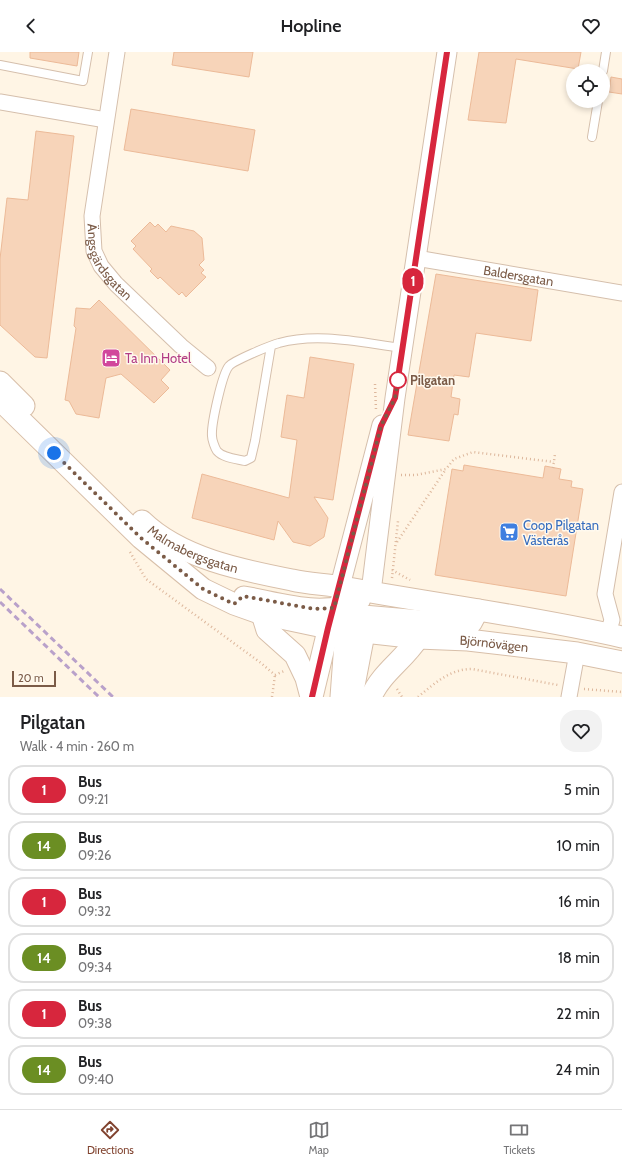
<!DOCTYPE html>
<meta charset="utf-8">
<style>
body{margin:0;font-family:Cabin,sans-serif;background:#f2f2f2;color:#202124;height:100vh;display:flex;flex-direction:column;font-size:15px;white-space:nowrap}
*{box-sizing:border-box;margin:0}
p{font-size:13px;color:#757577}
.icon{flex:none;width:22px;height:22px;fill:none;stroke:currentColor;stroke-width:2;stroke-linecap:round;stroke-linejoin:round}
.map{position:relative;height:645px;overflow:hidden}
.panel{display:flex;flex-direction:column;background:#fff;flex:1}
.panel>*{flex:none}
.badge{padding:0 8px;border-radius:13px;font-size:14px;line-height:26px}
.controls{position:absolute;left:566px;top:12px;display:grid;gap:8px}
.controls a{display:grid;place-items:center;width:44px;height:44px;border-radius:50%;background:#fff;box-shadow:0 2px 6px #0003;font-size:20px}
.scale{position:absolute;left:12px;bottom:10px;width:44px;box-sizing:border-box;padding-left:4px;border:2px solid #7b5b47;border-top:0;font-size:11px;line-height:14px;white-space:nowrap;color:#7b5b47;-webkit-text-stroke:3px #fff9ee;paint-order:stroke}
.you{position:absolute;width:20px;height:20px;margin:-10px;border:3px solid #fff;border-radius:50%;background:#1a73e8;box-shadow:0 0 0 6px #1a73e833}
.map>.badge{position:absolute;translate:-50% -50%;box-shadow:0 0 0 2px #fff}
.round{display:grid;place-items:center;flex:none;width:42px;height:42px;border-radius:16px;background:#f2f2f2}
.summary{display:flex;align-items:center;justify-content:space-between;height:68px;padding:0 20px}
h1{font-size:19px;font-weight:600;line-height:30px}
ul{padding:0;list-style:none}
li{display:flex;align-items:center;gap:12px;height:50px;margin:0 8px 6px;padding:0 12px;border:2px solid #e0e0e0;border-radius:16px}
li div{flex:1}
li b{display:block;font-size:15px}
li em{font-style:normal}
li .badge{min-width:44px;font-weight:700;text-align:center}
header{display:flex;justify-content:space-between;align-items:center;height:52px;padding:0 20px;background:#fff;font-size:18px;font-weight:600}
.menu{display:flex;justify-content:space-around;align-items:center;height:56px;border-top:1px solid #e0e0e0;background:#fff;font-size:11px;color:#757577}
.menu a{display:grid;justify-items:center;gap:2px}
.menu .on{color:#80432f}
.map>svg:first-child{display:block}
</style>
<header><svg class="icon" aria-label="back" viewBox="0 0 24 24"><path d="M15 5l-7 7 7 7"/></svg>Hopline<svg class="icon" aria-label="heart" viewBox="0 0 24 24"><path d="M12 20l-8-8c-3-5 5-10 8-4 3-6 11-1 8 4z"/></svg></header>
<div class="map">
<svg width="622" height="645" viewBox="0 0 622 645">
<rect width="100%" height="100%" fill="#fff5e5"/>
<path fill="#f7d4b9" stroke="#ecba98" d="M30,0H79L77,14L30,6Z
M174,0H253L249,25L172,13Z
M479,0H581L578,17L516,7L506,71L468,68Z
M611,25L622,27V42L609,40Z
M131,57L255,78L248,119L124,98Z
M36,79L74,84L47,306L35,305L0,273V207L7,146L28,148Z
M150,170L155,175L158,172L166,180L171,174L194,179L202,186L204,208L199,213L204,218L201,221L206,225L186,245L182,240L179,243L160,225L158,227L150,219L152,217L133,197L136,194L131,189Z
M436,222L538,238L531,289L476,281L469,325L454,323L451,345L460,347L458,363L454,362L449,389L408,383Z
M99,248L170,318L161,328L169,336L154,351L121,322L106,326L99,366L76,362L69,349L65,348L76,276L74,274L76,256L90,257Z
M310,305L354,312L333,448L314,445L328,466L324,485L310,494L293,490L278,469L274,488L192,466L202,422L289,446L297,388L281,385L287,343L304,346Z
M464,413L543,426L545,414L561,417L559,427L572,429L571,435L583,437L566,544L435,523L452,417L463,419Z"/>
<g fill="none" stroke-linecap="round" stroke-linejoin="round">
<defs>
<path id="service" d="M0,13L83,29L88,0
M603,19L606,0
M592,85L598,49
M271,294L255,389L251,406L245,409C237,407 223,406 217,399C215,396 212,388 212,384C211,373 222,322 229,314C233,309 271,293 279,291C319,280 362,291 403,296"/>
<g id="minor">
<path id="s1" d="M117,0L92,164L94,199L101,214L116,232L181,294L208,316"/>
<path d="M0,50L106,68"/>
<path id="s2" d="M416,206L622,241"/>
<path d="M608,581L612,568L605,542L622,440"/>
<path d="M569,645L577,601"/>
</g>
<path id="tertiary" d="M340,534L382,373
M371,540L395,346L447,0"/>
<g id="secondary">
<path d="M0,330L24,354"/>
<path id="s3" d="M0,348L141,486L203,537L234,552L262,562L328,576L418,586L468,588L577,601L622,610"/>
<path id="s4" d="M142,469C180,506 241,518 292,528C308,532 326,532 342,535C435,552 530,564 622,585"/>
<path d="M244,545C279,551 327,568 360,547"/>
<path d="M262,562L267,578L295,603L306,626L311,645"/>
<path d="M331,574L347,566L363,564L466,573L471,571L478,558"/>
<path d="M352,644L367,566"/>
<path d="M312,645L332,562"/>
<path d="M341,645L347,564"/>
<path d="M371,645C381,621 404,608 418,586"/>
</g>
</defs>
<use href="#service" stroke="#d5bfac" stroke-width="10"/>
<use href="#minor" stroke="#d5bfac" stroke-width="17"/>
<use href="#tertiary" stroke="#d5bfac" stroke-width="21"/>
<use href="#secondary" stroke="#d8bfa9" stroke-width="23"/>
<path stroke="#ddb79c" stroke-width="2.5" stroke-dasharray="1 3" stroke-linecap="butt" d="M375,332L376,358
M553,416L555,402
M401,423H416L446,417L454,407L473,400L554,410
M397,490L446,417
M130,500L146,527L261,611L275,623
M392,518L410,528
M392,526L398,469
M275,623L284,619
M397,637L402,645
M584,637L622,640
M272,645L275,623
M418,645C435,631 450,617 472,617L558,633"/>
<use href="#service" stroke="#fff" stroke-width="8"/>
<use href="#minor" stroke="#fff" stroke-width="15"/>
<use href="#tertiary" stroke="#fff" stroke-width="19"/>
<use href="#secondary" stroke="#fff" stroke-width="21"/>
<path stroke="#b9a1ca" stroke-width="3" stroke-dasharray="6 4" stroke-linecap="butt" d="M0,537L113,645
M0,550L99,645"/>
</g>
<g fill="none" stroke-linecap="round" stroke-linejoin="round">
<defs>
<path id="line" d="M312,645L328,576L381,374L395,346L447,0"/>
</defs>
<use href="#line" stroke="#fff" stroke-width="9"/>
<use href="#line" stroke="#d7263d" stroke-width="6"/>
<path stroke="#7b5b47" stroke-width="4" stroke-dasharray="0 7.2" d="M54,401L141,486L203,537L234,552L243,544L314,557L334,556L381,374L395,346L398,328"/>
</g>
<defs>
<symbol id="hotel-square" viewBox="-11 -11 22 22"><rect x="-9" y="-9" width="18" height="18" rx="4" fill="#d1479c" stroke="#fff9ee"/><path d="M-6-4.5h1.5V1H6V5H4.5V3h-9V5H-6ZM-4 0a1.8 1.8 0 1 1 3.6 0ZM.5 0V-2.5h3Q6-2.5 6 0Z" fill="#fff"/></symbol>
<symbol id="supermarket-square" viewBox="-11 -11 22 22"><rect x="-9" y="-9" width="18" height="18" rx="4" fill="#3f7fe0" stroke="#fff9ee"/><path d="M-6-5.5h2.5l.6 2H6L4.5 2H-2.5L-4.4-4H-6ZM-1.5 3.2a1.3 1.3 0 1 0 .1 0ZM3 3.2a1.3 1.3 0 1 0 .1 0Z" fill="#fff"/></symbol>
</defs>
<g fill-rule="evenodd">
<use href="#hotel-square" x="100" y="295" width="22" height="22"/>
<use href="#supermarket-square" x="498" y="469" width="22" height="22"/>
</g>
<circle fill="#fff" stroke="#d7263d" stroke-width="2" cx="398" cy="328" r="8"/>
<g text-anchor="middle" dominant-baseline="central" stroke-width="3" stroke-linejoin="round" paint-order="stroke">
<g font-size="13" fill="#7b5b47" stroke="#fff9ee">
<text stroke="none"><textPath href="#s1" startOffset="217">Ängsgärdsgatan</textPath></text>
<text stroke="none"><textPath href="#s2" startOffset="104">Baldersgatan</textPath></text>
<text stroke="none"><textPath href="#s4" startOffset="59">Malmabergsgatan</textPath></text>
<text stroke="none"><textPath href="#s3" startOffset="576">Björnövägen</textPath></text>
</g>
<g font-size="13" fill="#b23c85" stroke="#fff9ee" text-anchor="start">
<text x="125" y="306">Ta Inn Hotel</text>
</g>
<g font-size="13" font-weight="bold" fill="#7b5b47" stroke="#fff9ee" text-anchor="start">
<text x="410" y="328">Pilgatan</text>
</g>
<g font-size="13" fill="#366cbe" stroke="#fff9ee" text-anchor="start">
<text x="523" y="473">Coop Pilgatan<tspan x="523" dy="15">Västerås</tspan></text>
</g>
</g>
</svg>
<div class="controls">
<a><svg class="icon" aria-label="locate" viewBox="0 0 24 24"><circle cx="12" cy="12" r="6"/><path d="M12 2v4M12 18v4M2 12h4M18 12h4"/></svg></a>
</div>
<div class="scale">20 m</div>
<div class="you" style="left:54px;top:401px"></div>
<b class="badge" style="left:413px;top:229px;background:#d7263d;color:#fff">1</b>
</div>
<section class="panel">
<div class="summary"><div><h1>Pilgatan</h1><p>Walk · 4 min · 260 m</p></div><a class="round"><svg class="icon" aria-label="heart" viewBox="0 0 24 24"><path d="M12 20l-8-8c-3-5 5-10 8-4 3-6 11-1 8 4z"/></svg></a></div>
<ul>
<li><span class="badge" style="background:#d7263d;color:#fff">1</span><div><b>Bus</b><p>09:21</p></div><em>5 min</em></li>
<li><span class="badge" style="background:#6b8e23;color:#fff">14</span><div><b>Bus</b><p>09:26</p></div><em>10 min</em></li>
<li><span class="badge" style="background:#d7263d;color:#fff">1</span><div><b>Bus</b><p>09:32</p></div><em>16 min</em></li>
<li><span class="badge" style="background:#6b8e23;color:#fff">14</span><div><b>Bus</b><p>09:34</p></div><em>18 min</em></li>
<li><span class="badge" style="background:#d7263d;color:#fff">1</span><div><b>Bus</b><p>09:38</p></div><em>22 min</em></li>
<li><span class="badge" style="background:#6b8e23;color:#fff">14</span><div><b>Bus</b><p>09:40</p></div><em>24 min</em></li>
</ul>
</section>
<nav class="menu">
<a class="on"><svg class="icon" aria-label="directions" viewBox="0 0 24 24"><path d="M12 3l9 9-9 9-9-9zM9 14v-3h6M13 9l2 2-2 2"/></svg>Directions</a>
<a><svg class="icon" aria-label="map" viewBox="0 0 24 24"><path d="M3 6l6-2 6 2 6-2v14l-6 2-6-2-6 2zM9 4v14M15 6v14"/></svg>Map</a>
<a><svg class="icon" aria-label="tickets" viewBox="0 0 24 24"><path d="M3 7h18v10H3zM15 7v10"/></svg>Tickets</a>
</nav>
